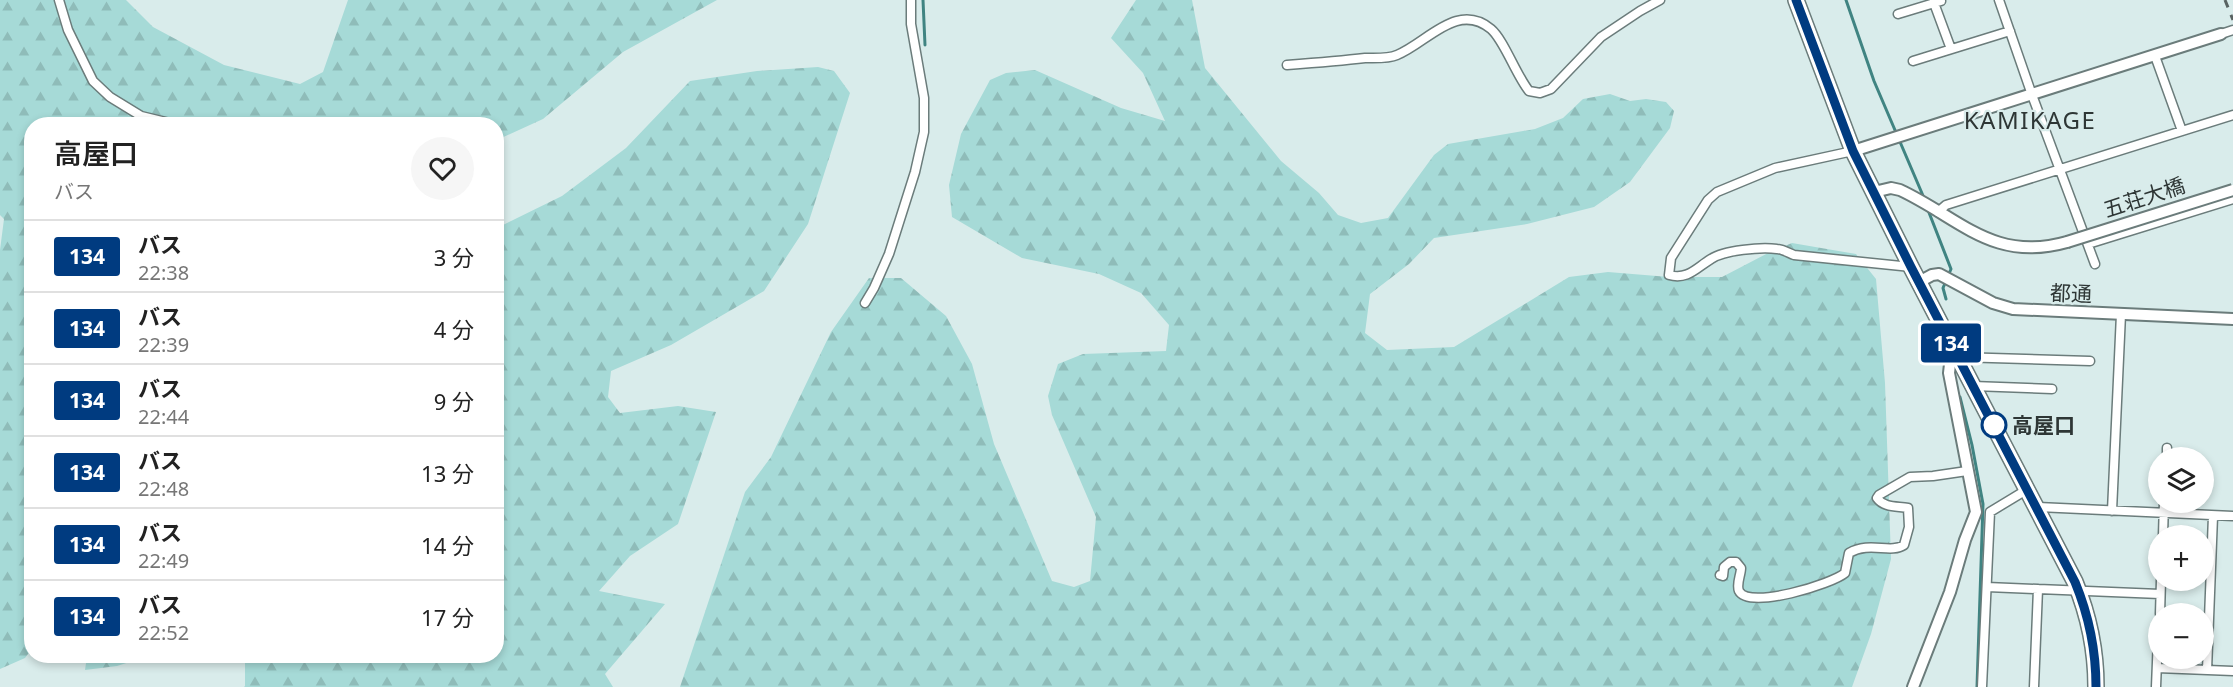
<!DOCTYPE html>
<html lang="ja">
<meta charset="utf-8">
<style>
body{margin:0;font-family:"Noto Sans","Noto Sans JP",sans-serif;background:#f6f6f6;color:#222;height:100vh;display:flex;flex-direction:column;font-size:22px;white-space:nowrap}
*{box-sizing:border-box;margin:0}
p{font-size:20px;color:#767676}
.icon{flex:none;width:33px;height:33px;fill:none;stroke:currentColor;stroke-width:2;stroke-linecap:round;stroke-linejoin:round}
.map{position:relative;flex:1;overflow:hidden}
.panel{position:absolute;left:24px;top:117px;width:480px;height:546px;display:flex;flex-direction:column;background:#fff;border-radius:24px;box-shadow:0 3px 9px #0003}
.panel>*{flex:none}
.badge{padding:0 12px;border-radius:4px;font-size:21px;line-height:39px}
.controls{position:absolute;left:2148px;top:447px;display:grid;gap:12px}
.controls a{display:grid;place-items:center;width:66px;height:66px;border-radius:50%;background:#fff;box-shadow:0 3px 9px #0003;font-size:30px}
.map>.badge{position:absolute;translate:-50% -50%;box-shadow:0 0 0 3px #fff}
.round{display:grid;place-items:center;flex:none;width:63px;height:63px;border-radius:32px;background:#f6f6f6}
.head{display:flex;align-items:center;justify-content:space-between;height:102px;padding:0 30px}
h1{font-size:28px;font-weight:600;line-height:45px}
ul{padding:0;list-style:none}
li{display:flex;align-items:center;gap:18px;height:72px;padding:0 30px;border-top:2px solid #e0e0e0}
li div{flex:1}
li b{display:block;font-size:22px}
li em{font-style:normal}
li .badge{min-width:66px;font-weight:700;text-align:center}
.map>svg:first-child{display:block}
</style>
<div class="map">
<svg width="2233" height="687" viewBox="0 0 2233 687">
<defs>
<pattern id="forest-firs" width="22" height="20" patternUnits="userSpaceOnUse" patternTransform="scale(1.5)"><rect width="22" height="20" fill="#a6dad7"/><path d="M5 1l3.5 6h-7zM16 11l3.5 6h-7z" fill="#8fbcb9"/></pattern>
</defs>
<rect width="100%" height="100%" fill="#d9eceb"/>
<path fill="url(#forest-firs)" d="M0,0H126L153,27L224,65L300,84L323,72L348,0H717L623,52L543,119L497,140L496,124H32L31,650L25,658L0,669V250L4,219L0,215Z
M1136,0H1192L1205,68L1281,161L1319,193L1338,215L1361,223L1388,218L1434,155L1448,144L1535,129L1563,118L1583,99L1610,94L1630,101L1646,99L1666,102L1674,111L1670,128L1630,182L1594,207L1527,224L1434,238L1409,264L1370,294L1365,333L1387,350L1454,347L1569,277L1608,272L1669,277H1722L1770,252L1792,243L1856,254L1876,279L1885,383L1891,559L1871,634L1852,687H680L745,492L771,457L831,332L869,278H901L946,316L972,364L994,444L1052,581L1074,587L1090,581L1096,517L1052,415L1048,396L1058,364L1083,354L1166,351L1169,325L1141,293L1099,274L1022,258L952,217L949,185L961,134L990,80L1006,73L1035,70L1121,108L1165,121L1143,73L1111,38Z
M818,67L834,71L850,93L808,224L764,291L671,345L611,371L608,397L620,413L678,406L716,412L678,524L630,556L599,591L665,604L605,674L613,687H244L245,686V656H496L497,228L562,196L626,148L690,81L757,71Z
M87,656H148L117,666L85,670Z"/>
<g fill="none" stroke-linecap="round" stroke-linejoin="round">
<path stroke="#408482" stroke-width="3" d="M923,0L925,45
M1846,0L1874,81L1924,198
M1928,210L1951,269L1943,288L1946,299
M1960,397L1972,445L1983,504L1977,687"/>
<defs>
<path id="street" d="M59,0L68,30L93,81L110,97L141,116L174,124
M1999,0L2032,95L2095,264
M1934,3L1951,49
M1898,14L1941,1
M2221,34L2233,30
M2155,56L2182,131
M1913,61L2010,31
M1287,65C1313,63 1339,61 1365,58C1374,58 1388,59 1397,55C1427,43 1457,1 1491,29C1504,40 1516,75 1529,91L1540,93L1551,89L1601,37L1640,11L1660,0
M1853,151L1775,168L1717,192L1708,200L1671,258L1669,275C1688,280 1696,268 1711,259C1724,250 1761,247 1777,249C1782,249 1789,253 1794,255L1911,267
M1938,212L1946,205L2233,115
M2088,244L2233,199
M865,303L874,288L889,254L915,172L924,132V98L911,24V0
M1958,357L2090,361
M1973,386L2052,389
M2167,458V448
M2038,507L2233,516
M2112,511L2121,314
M2163,536L2164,502
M1720,575L1723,576L1724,567L1730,562H1736L1741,568C1741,575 1736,584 1739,591C1749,610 1832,584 1845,573L1849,553C1870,541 1890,554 1904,545L1909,527L1908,508C1897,506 1884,508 1877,498L1879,495L1910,477L1933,476L1967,471
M1987,587L2160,594
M2160,614L2161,580
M2157,668L2233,671
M2207,670L2213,516
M1982,687L1990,512L2028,489
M2034,687L2038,589
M2156,687L2158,637"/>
<path id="secondary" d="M1853,151L2221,34
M1874,192L1891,188L1900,190C1960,218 1993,263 2067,242
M1919,282L1932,275L1939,274L1993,303L2013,309L2233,319
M1913,687L1950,592L1965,540L1976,512L1949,373L1950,364L1958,357"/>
<path id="highway" d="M1796,0L1853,151L1911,267L2075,582C2089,616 2096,650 2096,687"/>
</defs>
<use href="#street" stroke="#6b7c7b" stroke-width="11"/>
<use href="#secondary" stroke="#6b7c7b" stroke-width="14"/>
<use href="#highway" stroke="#6b7c7b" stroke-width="18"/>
<use href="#street" stroke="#fff" stroke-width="8"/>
<use href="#secondary" stroke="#fff" stroke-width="10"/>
<use href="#highway" stroke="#fff" stroke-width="15"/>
<path stroke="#596362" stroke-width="3" stroke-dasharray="8 8" stroke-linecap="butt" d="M2225,0L2233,20"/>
<defs>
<path id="secondary-bridge" d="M2067,242L2233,190"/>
</defs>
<use href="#secondary-bridge" stroke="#6b7c7b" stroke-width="14" stroke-linecap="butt"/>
<use href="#secondary-bridge" stroke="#fff" stroke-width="10"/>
</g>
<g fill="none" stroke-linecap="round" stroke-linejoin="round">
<defs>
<path id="line" d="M1796,0L1853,151L1911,267L2075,582C2089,616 2096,650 2096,687"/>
</defs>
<use href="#line" stroke="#fff" stroke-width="14"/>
<use href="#line" stroke="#003b80" stroke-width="9"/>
</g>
<circle fill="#fff" stroke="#003b80" stroke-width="3" cx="1994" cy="425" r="12"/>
<g text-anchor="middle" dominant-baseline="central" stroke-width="4.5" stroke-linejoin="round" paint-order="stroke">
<g font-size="21" fill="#2e3635" stroke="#d9eceb">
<text transform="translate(2144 197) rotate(-18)">五荘大橋</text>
<text transform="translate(2071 293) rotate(2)">都通</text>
</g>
<g font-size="21" font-weight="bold" fill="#2e3635" stroke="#d9eceb" text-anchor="start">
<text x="2012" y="425">高屋口</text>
</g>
<g font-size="24" letter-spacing="1.5" fill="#2e3635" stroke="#d9eceb">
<text x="2030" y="119">KAMIKAGE</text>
</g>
</g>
</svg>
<div class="controls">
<a><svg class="icon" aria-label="layers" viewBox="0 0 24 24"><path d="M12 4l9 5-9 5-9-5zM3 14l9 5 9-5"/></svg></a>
<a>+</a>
<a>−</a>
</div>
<b class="badge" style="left:1951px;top:343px;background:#003b80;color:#fff">134</b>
<section class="panel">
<div class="head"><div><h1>高屋口</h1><p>バス</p></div><a class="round"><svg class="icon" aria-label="heart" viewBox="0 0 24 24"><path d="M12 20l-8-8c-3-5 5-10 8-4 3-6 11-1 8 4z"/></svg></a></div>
<ul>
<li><span class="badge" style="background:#003b80;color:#fff">134</span><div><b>バス</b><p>22:38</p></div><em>3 分</em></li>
<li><span class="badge" style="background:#003b80;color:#fff">134</span><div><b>バス</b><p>22:39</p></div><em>4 分</em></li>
<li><span class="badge" style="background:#003b80;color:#fff">134</span><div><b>バス</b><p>22:44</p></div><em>9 分</em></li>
<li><span class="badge" style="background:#003b80;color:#fff">134</span><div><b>バス</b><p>22:48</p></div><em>13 分</em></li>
<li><span class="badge" style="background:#003b80;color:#fff">134</span><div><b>バス</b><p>22:49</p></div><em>14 分</em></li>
<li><span class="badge" style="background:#003b80;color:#fff">134</span><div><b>バス</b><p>22:52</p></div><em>17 分</em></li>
</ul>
</section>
</div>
